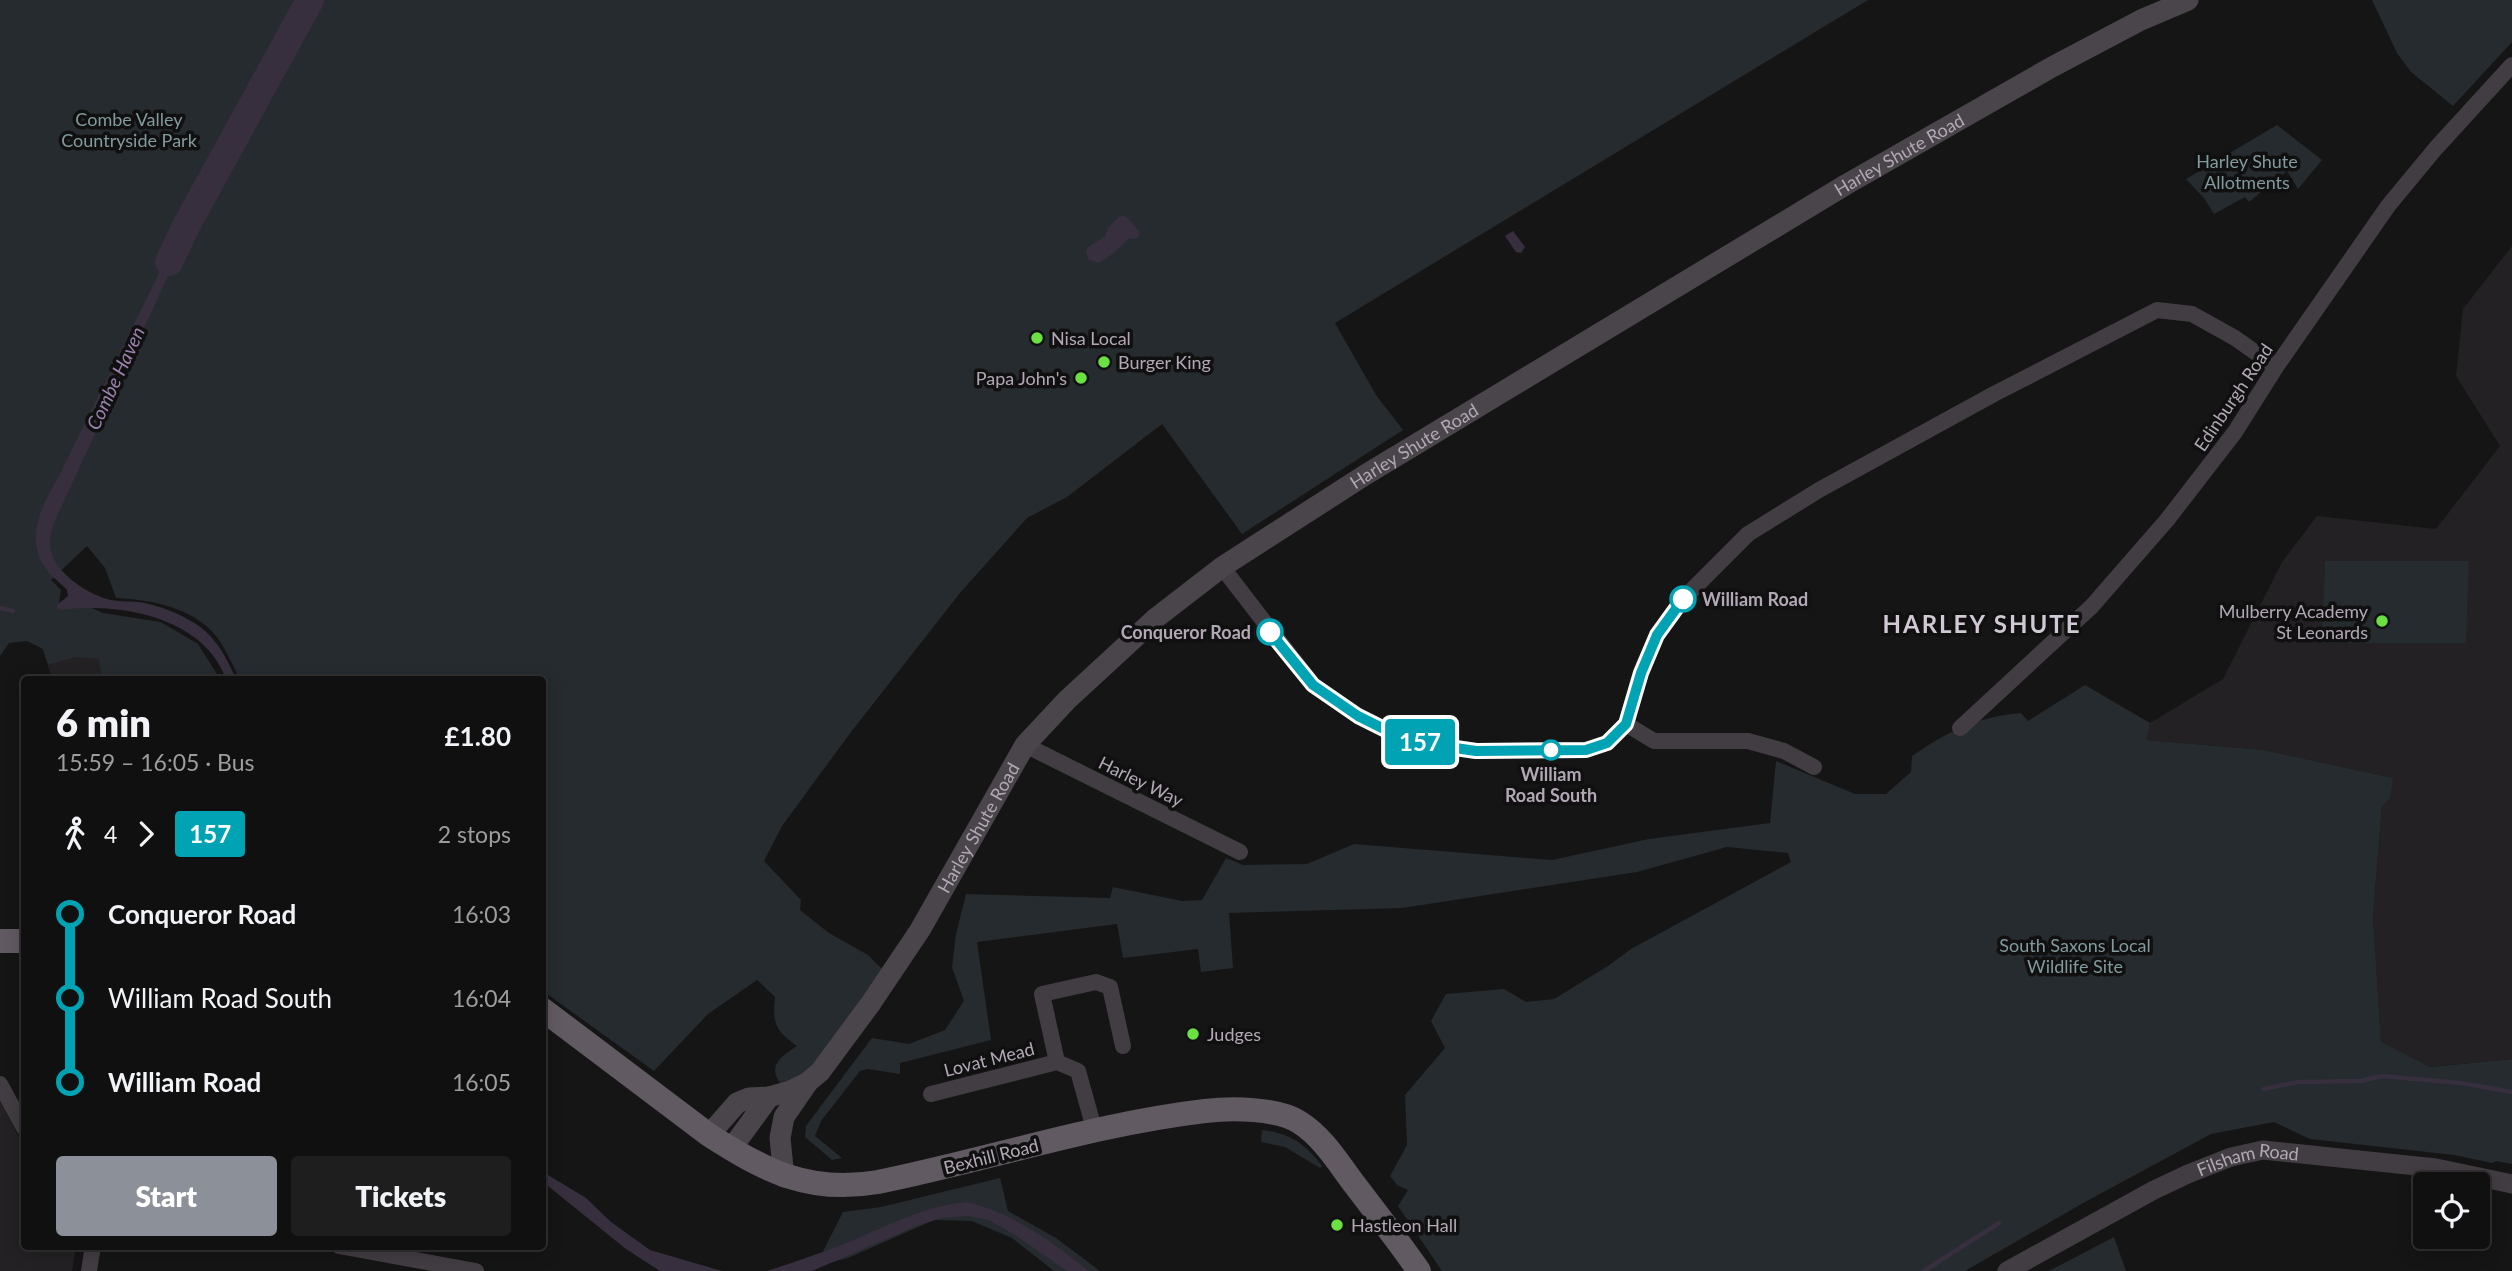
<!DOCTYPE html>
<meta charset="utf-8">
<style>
body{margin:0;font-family:Lato,sans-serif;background:#1e1e1e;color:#f1f3f6;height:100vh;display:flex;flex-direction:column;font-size:26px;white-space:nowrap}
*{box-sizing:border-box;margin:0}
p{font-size:23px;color:#9c9d9f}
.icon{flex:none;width:38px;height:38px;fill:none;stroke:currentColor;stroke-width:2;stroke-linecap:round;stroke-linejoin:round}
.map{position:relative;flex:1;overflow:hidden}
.drawer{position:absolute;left:21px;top:676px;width:525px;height:574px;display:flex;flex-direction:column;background:#101010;border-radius:7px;box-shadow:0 4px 18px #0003,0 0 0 2px #303030}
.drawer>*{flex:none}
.badge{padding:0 14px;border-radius:5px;font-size:24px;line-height:46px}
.controls{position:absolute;left:2413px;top:1172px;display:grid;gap:14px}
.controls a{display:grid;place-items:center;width:77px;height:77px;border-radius:7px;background:#101010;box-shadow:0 4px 18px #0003,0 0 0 2px #303030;font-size:35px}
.map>.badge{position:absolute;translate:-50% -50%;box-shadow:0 0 0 4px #fff}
.legs{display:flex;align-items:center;gap:10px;height:77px;padding:0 35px;font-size:23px}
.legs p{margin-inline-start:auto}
.overview{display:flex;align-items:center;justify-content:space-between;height:119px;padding:0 35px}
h1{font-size:38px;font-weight:800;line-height:52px}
.primary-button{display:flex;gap:14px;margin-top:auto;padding:14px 35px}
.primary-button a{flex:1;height:80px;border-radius:7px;background:#8c9099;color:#fff;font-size:28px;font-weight:800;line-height:80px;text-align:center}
.primary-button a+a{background:#1e1e1e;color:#f1f3f6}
ul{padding:0 35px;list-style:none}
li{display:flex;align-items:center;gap:24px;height:84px;font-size:26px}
li i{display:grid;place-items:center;width:10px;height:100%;margin:0 9px;background:currentColor}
li i::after{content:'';width:18px;height:18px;margin:-9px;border:5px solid;border-radius:50%;background:#101010}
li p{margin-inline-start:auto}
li:first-child i{background:linear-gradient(#0000 50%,currentColor 0)}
li:last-child i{background:linear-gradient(currentColor 50%,#0000 0)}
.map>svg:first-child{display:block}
</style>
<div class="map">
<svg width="2512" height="1271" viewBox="0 0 2512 1271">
<rect width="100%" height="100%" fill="#161516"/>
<path fill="#232123" d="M2512,246V1059L2429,1067L2381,1043L2373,917L2382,806L2393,778L2264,750L2147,740L2150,723L2223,679L2282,562L2317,516L2436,529L2500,446L2456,376L2463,309Z
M45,620L166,679H52L43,649Z
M0,1101L24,1147V1246H76L72,1271H0Z"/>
<path fill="#252b2e" d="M0,0H1868L1335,323L1376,395L1403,430L1242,534L1162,424L1067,497L1027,518L960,593L851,732L782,826L764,861L801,900L800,910L829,933L868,955L884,971L818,1071L780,1083C767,1065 782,1056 797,1046C776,1031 772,1024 775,997L757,980L708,1014L654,1071L543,991L542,679H240C232,665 226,648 216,636C192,607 152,600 116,598L105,568L87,546L51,580L61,590L59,604L63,609L83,604L103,613L161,622L198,644L220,679H102L99,659L75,657L48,665L43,649L27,641L9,643L0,656Z
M2372,0H2512V42L2453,106L2411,72L2397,53Z
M2277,125L2322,160L2298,189L2287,171L2249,202L2245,197L2214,214L2204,198L2186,179Z
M2325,561H2469L2466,643H2322Z
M2085,685L2150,723L2147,740L2264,750L2393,778L2390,798L2382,806L2373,917L2381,1042L2430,1067L2512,1059V1164L2496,1161L2492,1163L2454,1155L2310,1139L2274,1122L2211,1134L2085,1202L1965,1271H1442L1398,1206L1408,1190L1397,1185L1390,1176L1407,1145L1405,1095L1445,1048L1431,1021L1446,994L1504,989L1526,1002L1554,999L1608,966L1631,949L1791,862L1788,853L1727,847L1637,872L1402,908L1229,913L1233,968L1201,972L1198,949L1123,958L1117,924L977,942L991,1040L900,1063V1074L868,1069L860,1071L821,1121L815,1136L842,1158L832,1160L805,1137L806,1126L872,1038L909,1044L945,1030L964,1001L952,967L956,934L966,894L1110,898L1113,887L1182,901L1202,900L1226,858L1243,865L1307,864L1354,844L1552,860L1649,839L1770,823L1776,761L1855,794H1886L1911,772L1912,756C1949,731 1976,717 2021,713L2028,721Z
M1262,1130C1290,1133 1306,1144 1322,1166L1320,1168L1285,1147L1261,1142Z
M1000,1178L1008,1211L1056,1238L1100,1271H1054L1012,1238L972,1221L934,1220L848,1258L815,1267L843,1212L881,1207Z
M2114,1237L2126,1271H2048H2049Z"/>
<path fill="#372f3e" d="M1121,215L1127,217L1140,232L1138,238L1128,239L1114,253L1099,263L1089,260L1086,253L1088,247L1105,236L1108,228Z
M185,228L180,250L58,514C53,525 48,538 51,551C56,573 86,593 107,599C117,602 128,601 139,602C159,605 183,615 199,626C218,640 227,659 236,679H226C204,617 119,602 61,610L57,608V605L68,596L67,590C60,582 49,575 44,566C25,534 43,504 59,476L161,269Z
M1513,231L1525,247L1521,253L1516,252L1505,236Z
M543,1172L586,1198L611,1222L650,1250L722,1271H660L626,1249L543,1182Z
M967,1202C1013,1213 1052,1242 1089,1271H1067L1015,1235L989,1220L968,1216L942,1218L919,1225L812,1271H767C794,1262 822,1253 849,1242C889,1225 924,1206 967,1202Z"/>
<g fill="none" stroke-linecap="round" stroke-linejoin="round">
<path stroke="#372f3e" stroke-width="4.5" d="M0,608L13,611
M2264,1089L2298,1082L2361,1081L2382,1076L2461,1083L2512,1092
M1924,1271L1999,1223"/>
<path stroke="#372f3e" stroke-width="28" d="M169,262L185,228L310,0"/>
<path stroke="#423d42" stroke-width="16" d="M1222,567L1313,685L1358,716L1408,741L1476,751L1586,750L1607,743L1626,724L1654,741H1748L1784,751L1814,767
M1626,724L1641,672L1657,635L1683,599L1748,534L1819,490L1994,394L2157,310L2192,314L2235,338L2276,367
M1960,728L2092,606L2167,520L2235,432L2276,367L2388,206L2436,148L2512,65
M1025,745L1240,852
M1057,1062L1042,994L1096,982L1110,987L1123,1046
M0,1084L24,1128
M931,1094L1057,1062L1078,1071L1095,1132
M339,1246L476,1271
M89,1271L93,1246"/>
<path stroke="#423d42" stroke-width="19" id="s1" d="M2007,1271L2154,1190L2188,1174L2231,1157L2263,1150L2436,1168L2512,1184"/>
<g stroke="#4a444b" stroke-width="21">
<path d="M709,1135L737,1103L749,1098L769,1097L790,1091L807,1083"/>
<path d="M731,1149L769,1097"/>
<path id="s2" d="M784,1177L780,1138L784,1117L808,1082L820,1072L871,1003L920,930L1025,745L1067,700L1156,618L1222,567L1365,475L1847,184L2052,67L2141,20L2188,0"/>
</g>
<path stroke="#625a62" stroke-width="24" d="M0,941H24
M542,1009L709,1135C765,1171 809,1194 878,1182C987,1160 1094,1124 1205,1111C1231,1108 1277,1108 1299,1122C1323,1137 1339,1164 1355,1185C1377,1214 1399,1242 1419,1271"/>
</g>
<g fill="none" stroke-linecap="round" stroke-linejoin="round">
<defs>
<path id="line-1" d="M1270,632L1313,685L1358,716L1408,741L1476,751L1586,750L1607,743L1626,724L1641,673L1657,635L1683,599"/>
</defs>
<use href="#line-1" stroke="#fff" stroke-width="16"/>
<use href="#line-1" stroke="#00a3b4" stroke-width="10"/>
</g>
<g fill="#6ae043" stroke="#111011" stroke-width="2.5">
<circle cx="1037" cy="338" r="7"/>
<circle cx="1104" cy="362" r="7"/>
<circle cx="1081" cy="378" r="7"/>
<circle cx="2382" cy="621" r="7"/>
<circle cx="1193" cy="1034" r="7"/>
<circle cx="1337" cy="1225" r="7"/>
</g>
<g fill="#fff" stroke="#00a3b4" stroke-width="3.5">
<circle cx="1683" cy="599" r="12"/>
<circle cx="1270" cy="632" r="12"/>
<circle cx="1551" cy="750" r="9"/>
</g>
<g text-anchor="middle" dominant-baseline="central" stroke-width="7" stroke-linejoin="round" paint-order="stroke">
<g font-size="18" fill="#819a9e" stroke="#111011">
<text x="129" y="119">Combe Valley<tspan x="129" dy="21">Countryside Park</tspan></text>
<text x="2247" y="161">Harley Shute<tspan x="2247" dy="21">Allotments</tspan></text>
<text x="2075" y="945">South Saxons Local<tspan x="2075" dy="21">Wildlife Site</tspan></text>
</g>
<g font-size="18" fill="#b2a8b5" stroke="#111011">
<text stroke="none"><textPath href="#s2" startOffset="1564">Harley Shute Road</textPath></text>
<text transform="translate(2233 397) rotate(-56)">Edinburgh Road</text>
<text stroke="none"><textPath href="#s2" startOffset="998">Harley Shute Road</textPath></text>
<text transform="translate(1141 781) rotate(26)">Harley Way</text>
<text stroke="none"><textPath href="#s2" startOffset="410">Harley Shute Road</textPath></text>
<text transform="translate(989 1059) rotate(-14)">Lovat Mead</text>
<text transform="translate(991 1156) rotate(-14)">Bexhill Road</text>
<text stroke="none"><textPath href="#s1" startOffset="268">Filsham Road</textPath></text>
</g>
<g font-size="18" fill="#b2a8b5" stroke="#111011" text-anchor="start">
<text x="1051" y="338">Nisa Local</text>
<text x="1118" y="362">Burger King</text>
<text x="1067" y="378" text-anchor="end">Papa John's</text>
<text x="2368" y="611" text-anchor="end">Mulberry Academy<tspan x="2368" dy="21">St Leonards</tspan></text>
<text x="1207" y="1034">Judges</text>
<text x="1351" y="1225">Hastleon Hall</text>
</g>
<g font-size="18" font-weight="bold" fill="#b2a8b5" stroke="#111011" text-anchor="start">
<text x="1702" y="599">William Road</text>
<text x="1251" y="632" text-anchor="end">Conqueror Road</text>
<text x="1551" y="774" text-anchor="middle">William<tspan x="1551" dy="21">Road South</tspan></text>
</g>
<g font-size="19" font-style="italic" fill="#9a82ad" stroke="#111011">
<text transform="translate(115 378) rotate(-65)">Combe Haven</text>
</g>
<g font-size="24" font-weight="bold" letter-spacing="2" fill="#d0c8d2" stroke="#111011">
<text x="1982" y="623">HARLEY SHUTE</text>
</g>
</g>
</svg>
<div class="controls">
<a><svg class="icon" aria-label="locate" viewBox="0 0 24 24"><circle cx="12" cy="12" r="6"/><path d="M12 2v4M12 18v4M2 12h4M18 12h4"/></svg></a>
</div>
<b class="badge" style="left:1420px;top:742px;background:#00a3b4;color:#fff">157</b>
<section class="drawer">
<div class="overview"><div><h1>6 min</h1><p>15:59 – 16:05 · Bus</p></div><b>£1.80</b></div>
<div class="legs"><svg class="icon" aria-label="walk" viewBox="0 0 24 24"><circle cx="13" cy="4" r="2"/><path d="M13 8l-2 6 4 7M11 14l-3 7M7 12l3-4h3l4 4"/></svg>4<svg class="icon" aria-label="forward" viewBox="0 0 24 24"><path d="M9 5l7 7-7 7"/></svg><b class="badge" style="background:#00a3b4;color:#fff">157</b><p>2 stops</p></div>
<ul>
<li><i style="color:#00a3b4"></i><b>Conqueror Road</b><p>16:03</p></li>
<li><i style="color:#00a3b4"></i><span>William Road South</span><p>16:04</p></li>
<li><i style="color:#00a3b4"></i><b>William Road</b><p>16:05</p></li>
</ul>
<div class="primary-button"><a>Start</a><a>Tickets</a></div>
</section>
</div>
